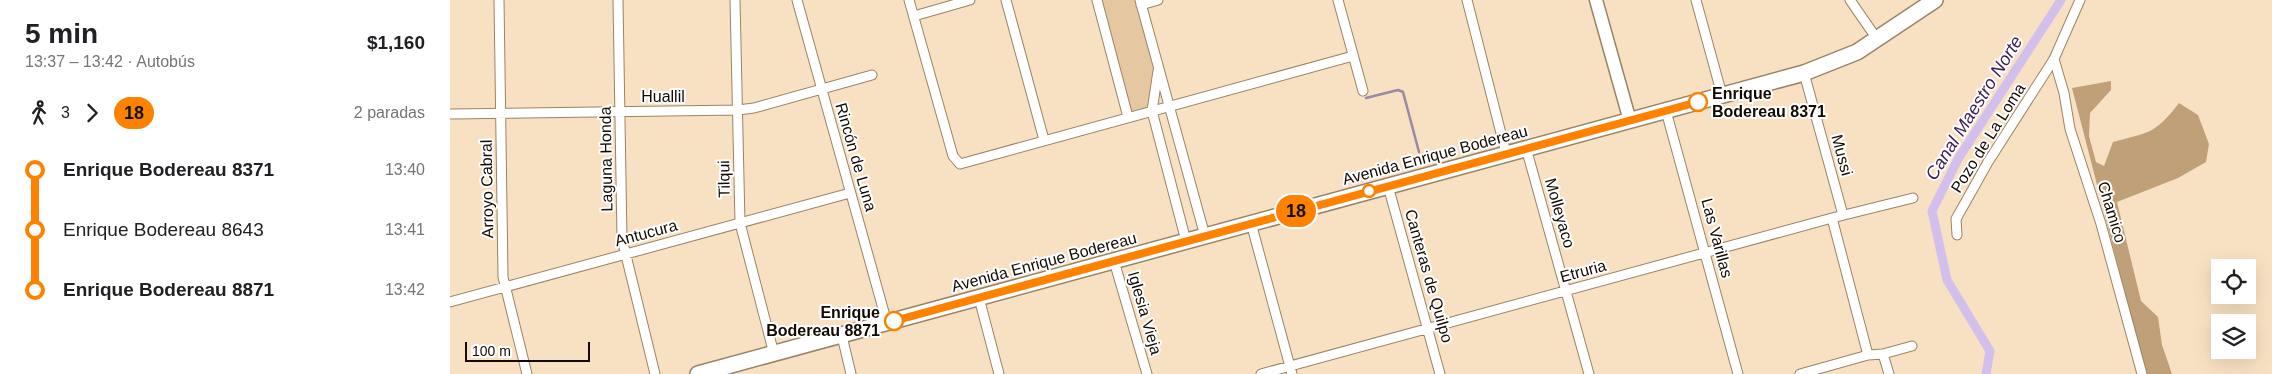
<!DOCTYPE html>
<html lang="es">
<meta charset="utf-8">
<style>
body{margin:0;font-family:Arial,sans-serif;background:#f2f2f2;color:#202124;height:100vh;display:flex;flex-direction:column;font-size:19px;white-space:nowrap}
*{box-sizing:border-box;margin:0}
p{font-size:16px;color:#757577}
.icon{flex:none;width:28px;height:28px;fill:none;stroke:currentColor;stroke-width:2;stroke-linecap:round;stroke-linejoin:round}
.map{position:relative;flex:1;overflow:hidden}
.sheet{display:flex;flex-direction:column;background:#fff;width:450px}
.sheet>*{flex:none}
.badge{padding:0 10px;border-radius:16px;font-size:18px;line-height:32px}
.buttons{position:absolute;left:1761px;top:259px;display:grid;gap:10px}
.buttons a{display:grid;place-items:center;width:45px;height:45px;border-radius:0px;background:#fff;box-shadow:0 5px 20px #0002;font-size:25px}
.scale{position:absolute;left:15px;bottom:12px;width:125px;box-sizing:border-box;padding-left:5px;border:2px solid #120a02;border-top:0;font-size:14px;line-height:18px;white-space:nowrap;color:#120a02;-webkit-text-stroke:4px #fff;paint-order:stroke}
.map>.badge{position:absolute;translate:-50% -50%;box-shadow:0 0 0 2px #fff}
.legs{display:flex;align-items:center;gap:8px;height:55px;padding:0 25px;font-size:16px}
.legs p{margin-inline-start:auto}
.summary{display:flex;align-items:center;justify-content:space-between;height:85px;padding:0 25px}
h1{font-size:28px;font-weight:700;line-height:38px}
ul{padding:0 25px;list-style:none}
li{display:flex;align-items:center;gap:18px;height:60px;font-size:19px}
li i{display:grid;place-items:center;width:8px;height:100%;margin:0 6px;background:currentColor}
li i::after{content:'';width:12px;height:12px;margin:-6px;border:4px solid;border-radius:50%;background:#fff}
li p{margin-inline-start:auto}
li:first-child i{background:linear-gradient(#0000 50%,currentColor 0)}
li:last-child i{background:linear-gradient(currentColor 50%,#0000 0)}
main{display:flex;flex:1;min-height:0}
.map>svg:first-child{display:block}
</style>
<main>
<section class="sheet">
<div class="summary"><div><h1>5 min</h1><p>13:37 – 13:42 · Autobús</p></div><b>$1,160</b></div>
<div class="legs"><svg class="icon" aria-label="walk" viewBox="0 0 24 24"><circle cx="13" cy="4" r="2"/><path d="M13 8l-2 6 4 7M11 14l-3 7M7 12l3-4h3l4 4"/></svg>3<svg class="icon" aria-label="forward" viewBox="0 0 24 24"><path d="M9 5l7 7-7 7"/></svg><b class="badge" style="background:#ff8100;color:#111">18</b><p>2 paradas</p></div>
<ul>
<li><i style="color:#ff8100"></i><b>Enrique Bodereau 8371</b><p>13:40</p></li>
<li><i style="color:#ff8100"></i><span>Enrique Bodereau 8643</span><p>13:41</p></li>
<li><i style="color:#ff8100"></i><b>Enrique Bodereau 8871</b><p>13:42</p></li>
</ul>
</section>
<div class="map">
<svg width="1822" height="374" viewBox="0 0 1822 374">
<rect width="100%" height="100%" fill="#f8e1c3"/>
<path fill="#e5c8a2" d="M651,0H686L704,63L698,108L681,113Z"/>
<path fill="#bfa078" d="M1661,81V90L1640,113L1639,136L1646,162L1654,166L1663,142C1700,132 1705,134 1729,103L1748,115L1759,144L1756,162L1728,178L1667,202L1691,301L1708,317L1712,345L1722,374H1696L1622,88Z"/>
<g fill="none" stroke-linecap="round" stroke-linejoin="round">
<path stroke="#9989a6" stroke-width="2.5" d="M916,98L948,90L953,92L969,152"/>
<path stroke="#d3bfec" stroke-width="9" d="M1536,374L1540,351L1497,280L1482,211L1508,159L1611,0"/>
<defs>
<path id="minor" d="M49,0L53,277L77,374
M168,0L172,239L205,374
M285,0L290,223L324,354
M347,0L437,323
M459,0L503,156L510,164L903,56
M556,0L594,140
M647,0L678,117
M690,0L755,236
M888,0L913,91
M1017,0L1056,153
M1246,0L1272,95
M1400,0L1427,39
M691,5L708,0
M464,16L520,0
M1604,59L1614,93L1620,129L1651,224L1692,374
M708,71L702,111L736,241
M1354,73L1393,215
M1216,111L1288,374
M0,114L288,110L304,108L422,75
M1076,148L1139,374
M938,186L990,374
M1382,218L1418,355
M801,223L842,374
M1507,235L1506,219L1538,162L1604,59L1630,0
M664,261L697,374
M529,298L549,374
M0,302L400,193
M392,336L401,374
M1433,354L1439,374
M811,374L1382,218L1463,198
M1350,374L1418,355L1433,354L1462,346"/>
<path id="secondary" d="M1146,0L1180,121"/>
<path id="primary" d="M248,374L1354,73L1407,52L1485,0"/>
</defs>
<use href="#minor" stroke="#998468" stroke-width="11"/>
<use href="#secondary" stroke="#998468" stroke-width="15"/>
<use href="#primary" stroke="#998468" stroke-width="18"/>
<use href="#minor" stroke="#fff" stroke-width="9"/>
<use href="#secondary" stroke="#fff" stroke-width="12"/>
<use href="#primary" stroke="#fff" stroke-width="15"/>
</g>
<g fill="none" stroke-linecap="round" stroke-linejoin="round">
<defs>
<path id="line-1" d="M444,321L1248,102"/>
</defs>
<use href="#line-1" stroke="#fff" stroke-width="11"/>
<use href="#line-1" stroke="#ff8100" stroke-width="8"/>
</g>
<g fill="#fff" stroke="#ff8100" stroke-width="2.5">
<circle cx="1248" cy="102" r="9"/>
<circle cx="919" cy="191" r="6"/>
<circle cx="444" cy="321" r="9"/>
</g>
<g text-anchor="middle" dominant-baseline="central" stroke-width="4" stroke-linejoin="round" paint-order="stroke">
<g font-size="16" font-weight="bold" fill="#120a02" stroke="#fff" text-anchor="start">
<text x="1262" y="93">Enrique<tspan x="1262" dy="18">Bodereau 8371</tspan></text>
<text x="430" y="312" text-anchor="end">Enrique<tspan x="430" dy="18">Bodereau 8871</tspan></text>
</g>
<g font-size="16" fill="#120a02" stroke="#fff">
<text x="213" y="96">Huallil</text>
<text transform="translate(1538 138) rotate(-58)">Pozo de La Loma</text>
<text transform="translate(985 155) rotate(-15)">Avenida Enrique Bodereau</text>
<text transform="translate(1392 155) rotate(75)">Mussi</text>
<text transform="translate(406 157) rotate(74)">Rincón de Luna</text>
<text transform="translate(156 159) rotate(-91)">Laguna Honda</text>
<text transform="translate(274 179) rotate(-91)">Tilqui</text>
<text transform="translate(37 189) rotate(-91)">Arroyo Cabral</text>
<text transform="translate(1662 212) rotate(73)">Chamico</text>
<text transform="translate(1110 213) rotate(74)">Molleyaco</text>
<text transform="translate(196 233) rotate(-15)">Antucura</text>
<text transform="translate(1267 238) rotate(75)">Las Varillas</text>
<text transform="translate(594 262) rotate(-15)">Avenida Enrique Bodereau</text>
<text transform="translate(1133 271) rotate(-15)">Etruria</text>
<text transform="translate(979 276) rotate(74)">Canteras de Quilpo</text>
<text transform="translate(695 313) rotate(74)">Iglesia Vieja</text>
</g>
<g font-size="18" font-style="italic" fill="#391e53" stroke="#fff">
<text transform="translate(1524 108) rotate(-58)">Canal Maestro Norte</text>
</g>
</g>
</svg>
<div class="buttons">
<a><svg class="icon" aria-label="locate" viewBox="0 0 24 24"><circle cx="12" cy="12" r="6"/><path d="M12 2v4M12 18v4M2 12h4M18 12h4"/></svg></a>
<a><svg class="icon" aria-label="layers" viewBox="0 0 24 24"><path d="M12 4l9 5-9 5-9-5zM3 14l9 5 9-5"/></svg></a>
</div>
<div class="scale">100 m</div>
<b class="badge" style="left:846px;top:211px;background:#ff8100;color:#111">18</b>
</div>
</main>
